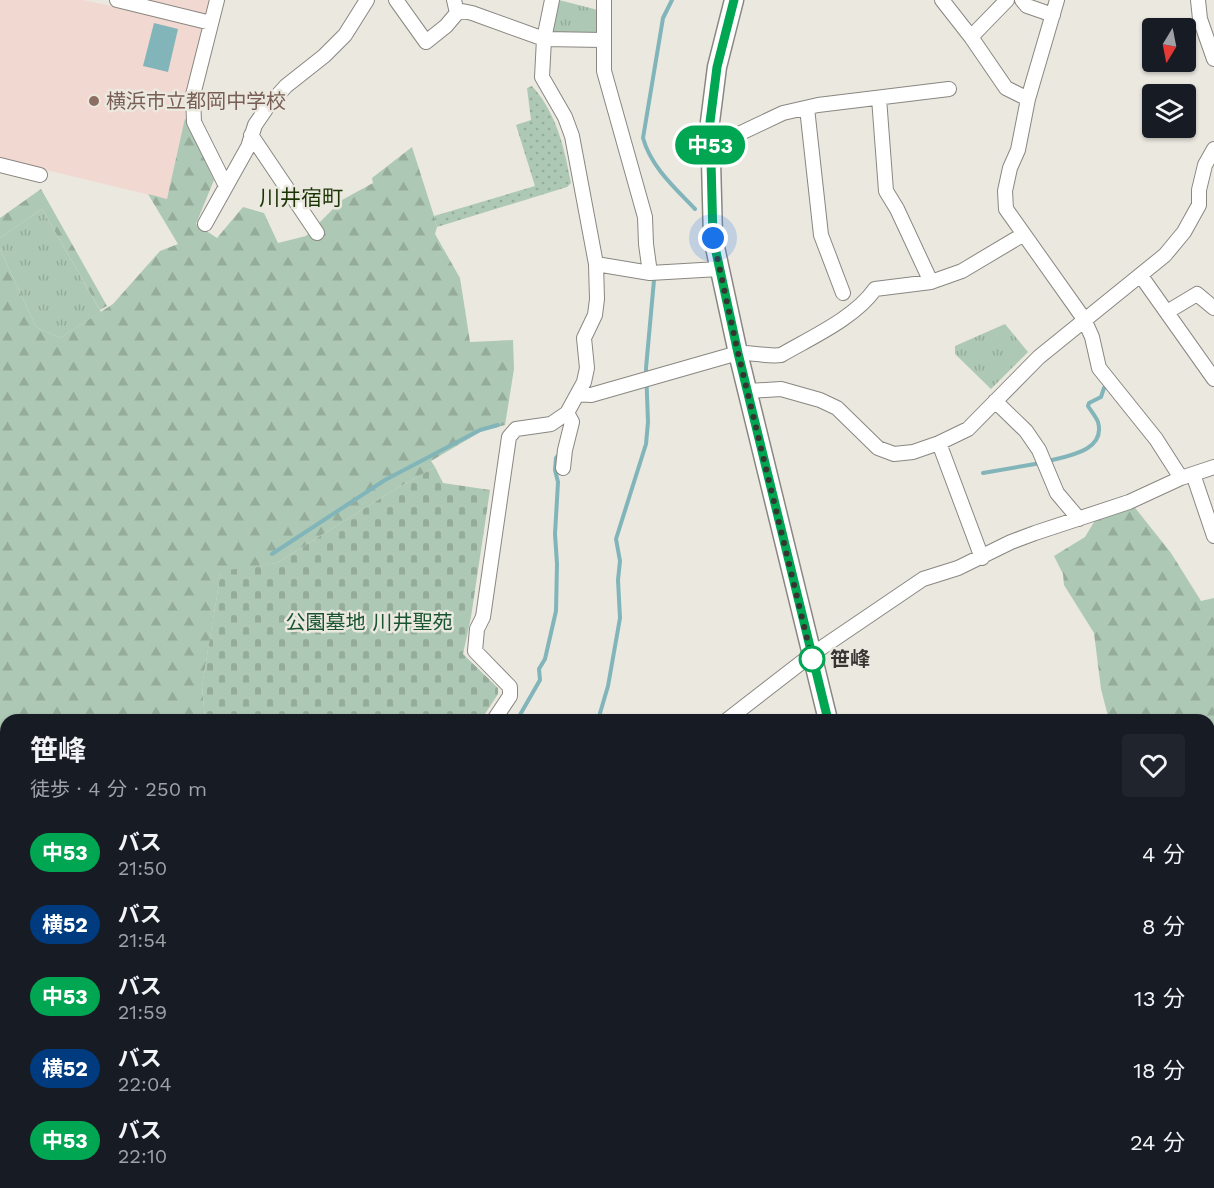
<!DOCTYPE html>
<html lang="ja">
<meta charset="utf-8">
<style>
body{margin:0;font-family:"Work Sans","Noto Sans JP",sans-serif;background:#20242c;color:#f1f3f6;height:100vh;display:flex;flex-direction:column;font-size:22px;white-space:nowrap}
*{box-sizing:border-box;margin:0}
p{font-size:20px;color:#9ea1a6}
.icon{flex:none;width:33px;height:33px;fill:none;stroke:currentColor;stroke-width:2;stroke-linecap:round;stroke-linejoin:round}
.map{position:relative;flex:1;overflow:hidden}
.panel{position:absolute;left:0px;top:714px;width:1215px;height:474px;display:flex;flex-direction:column;background:#171b24;border-radius:18px 18px 0 0;box-shadow:0 2px 4px #0004}
.panel>*{flex:none}
.badge{padding:0 12px;border-radius:20px;font-size:21px;line-height:39px}
.needle{width:39px;rotate:190deg}
.controls{position:absolute;left:1142px;top:18px;display:grid;gap:12px}
.controls a{display:grid;place-items:center;width:54px;height:54px;border-radius:6px;background:#171b24;box-shadow:0 2px 4px #0004;font-size:30px}
.you{position:absolute;width:30px;height:30px;margin:-15px;border:4px solid #fff;border-radius:50%;background:#1a73e8;box-shadow:0 0 0 9px #1a73e833}
.map>.badge{position:absolute;translate:-50% -50%;box-shadow:0 0 0 3px #fff}
.round{display:grid;place-items:center;flex:none;width:63px;height:63px;border-radius:6px;background:#20242c}
.overview{display:flex;align-items:center;justify-content:space-between;height:102px;padding:0 30px}
h1{font-size:28px;font-weight:700;line-height:45px}
ul{padding:0;list-style:none}
li{display:flex;align-items:center;gap:18px;height:72px;padding:0 30px}
li div{flex:1}
li b{display:block;font-size:22px}
li em{font-style:normal}
li .badge{min-width:66px;font-weight:700;text-align:center}
.map>svg:first-child{display:block}
</style>
<div class="map">
<svg width="1214" height="1188" viewBox="0 0 1214 1188">
<defs>
<pattern id="grass-tufts" width="24" height="20" patternUnits="userSpaceOnUse" patternTransform="scale(1.5)"><rect width="24" height="20" fill="#adc8b4"/><path d="M3 7l-1-3M5 7V3M7 7l1-3M15 17l-1-3M17 17v-4M19 17l1-3" fill="none" stroke="#95ac9b"/></pattern>
<pattern id="forest-firs" width="22" height="20" patternUnits="userSpaceOnUse" patternTransform="scale(1.5)"><rect width="22" height="20" fill="#adc8b4"/><path d="M5 1l3.5 6h-7zM16 11l3.5 6h-7z" fill="#95ac9b"/></pattern>
<pattern id="cemetery-stones" width="16" height="16" patternUnits="userSpaceOnUse" patternTransform="scale(1.5)"><rect width="16" height="16" fill="#adc8b4"/><path d="M2 7V4a2 2 0 0 1 4 0v3zM10 15v-3a2 2 0 0 1 4 0v3z" fill="#95ac9b"/></pattern>
<pattern id="garden-dots" width="8" height="8" patternUnits="userSpaceOnUse" patternTransform="scale(1.5)"><rect width="8" height="8" fill="#adc8b4"/><path d="M2 2h.1M6 6h.1" fill="none" stroke="#95ac9b" stroke-width="1.8" stroke-linecap="round"/></pattern>
</defs>
<rect width="100%" height="100%" fill="#ebe8e0"/>
<path fill="#f1d8d0" d="M0,0H83L197,24L202,31L189,84L185,118L167,199L0,159Z
M131,0H211L208,14L202,17Z"/>
<path fill="url(#grass-tufts)" d="M559,0L598,10L599,31L596,36L552,34Z
M42,209L101,312L60,338L36,327L0,249V238Z
M1005,324L1028,352L991,389L955,354V346Z"/>
<path fill="url(#forest-firs)" d="M185,118L214,180L196,224L217,238L243,207L264,213L278,243L306,236L342,200L373,183L372,178L412,147L434,216L437,227L435,234L460,278L470,342L513,340L514,369L505,425L482,431L431,461L435,467L394,490L277,563L221,572L202,686L205,720H6V1182H131L126,1188H0V249L36,327L60,338L113,304L160,251L178,244L148,194L167,199Z
M41,189L107,306L100,310L42,209L0,238V218Z
M1132,504L1171,553L1201,601L1214,598V729L1209,728V720H1109L1101,689L1094,633L1064,585L1063,574L1054,556L1085,537L1097,517Z
M1209,738L1214,749V1188H975L977,1182H1209Z
M494,1182H744L747,1188H492Z"/>
<path fill="url(#cemetery-stones)" d="M435,467L443,483L490,490L471,617L463,654L498,688V694L481,720H205L202,686L221,571L277,563L394,490Z"/>
<path fill="url(#garden-dots)" d="M532,86C557,114 564,147 571,183L567,187L437,227L434,216L535,186L516,125L531,120L527,88Z"/>
<path fill="#81b5ba" d="M154,23L178,29L168,72L143,66Z"/>
<g fill="none" stroke-linecap="round" stroke-linejoin="round">
<path stroke="#81b5ba" stroke-width="4" d="M672,0L663,18L643,138C651,167 675,188 695,209
M1048,461C1067,456 1106,451 1098,422C1096,417 1091,411 1088,406L1089,403L1101,397L1104,388
M983,473L1041,463
M272,554L385,480L480,430L498,425
M517,720L540,680L539,669L545,659L556,611L557,564L555,534L558,482L555,470L556,458L560,453
M598,720L608,686L620,618L618,580L620,561L616,539L646,444L648,422L646,368L654,280"/>
<defs>
<path id="minor" d="M117,0L211,23
M217,0L193,95L194,122L226,186
M396,0L426,42L446,26L457,13
M454,0L457,13L462,11L472,13L544,39L603,40
M604,0V71L645,217L646,244L650,273
M942,0L971,37L1006,88L1028,99
M1022,0L1027,6L1053,15
M1057,0L1028,99L1018,150L1010,168L1005,191L1006,209L1084,319L1092,337L1099,368L1156,439L1181,478
M1198,0L1200,19L1214,59
M971,37L1007,0
M879,98L886,191L897,209L931,282
M807,108L821,235L843,293
M251,135L317,233
M709,148L783,113L818,105L949,89
M0,165L40,175
M205,224L248,147L255,125L268,106L286,86L324,56L345,35L367,0
M596,264L650,273L719,269
M1141,276L1214,379
M1167,312L1197,294L1214,308
M748,391L781,389L820,400L837,408L878,448L894,454L913,452L939,443L968,429L1039,357L1165,255L1184,232L1199,205V190L1205,165L1214,149
M578,394L591,395L738,353C753,352 766,357 781,355C810,338 855,318 875,289L931,282L962,271L1024,234
M995,401L1026,431L1039,450L1057,493L1079,519
M939,443L982,558
M563,468L565,450L572,422L567,413
M1193,474L1214,536
M494,720L510,696V687L475,651L477,629L483,617L509,437L516,429L551,424L567,413L584,382L587,368L584,338L595,315L597,299L596,264L572,136L565,117L542,77L544,39L552,0
M727,720L811,655L923,579L958,568L1011,542L1035,533L1129,502L1181,478L1214,467
M56,1188V1182"/>
<path id="tertiary" d="M734,0L717,67L710,122L713,238L738,353L828,720
M881,1182L882,1188
M858,1188L859,1182"/>
</defs>
<use href="#minor" stroke="#898780" stroke-width="16"/>
<use href="#tertiary" stroke="#898780" stroke-width="21"/>
<use href="#minor" stroke="#fff" stroke-width="14"/>
<use href="#tertiary" stroke="#fff" stroke-width="18"/>
</g>
<g fill="none" stroke-linecap="round" stroke-linejoin="round">
<defs>
<path id="line" d="M734,0L717,67L710,122L713,238L738,353L828,720"/>
</defs>
<use href="#line" stroke="#fff" stroke-width="14"/>
<use href="#line" stroke="#00a651" stroke-width="9"/>
<path stroke="#363532" stroke-width="6" stroke-dasharray="0 10.8" d="M713,238L738,353L812,659"/>
</g>
<circle fill="#8d6e63" stroke="#ebe8e0" stroke-width="2" cx="94" cy="101" r="6"/>
<circle fill="#fff" stroke="#00a651" stroke-width="3" cx="812" cy="659" r="12"/>
<g text-anchor="middle" dominant-baseline="central" stroke-width="5" stroke-linejoin="round" paint-order="stroke">
<g font-size="20" fill="#785e54" stroke="#ebe8e0" text-anchor="start">
<text x="106" y="101">横浜市立都岡中学校</text>
</g>
<g font-size="20" fill="#185430" stroke="#ebe8e0">
<text x="369" y="622">公園墓地 川井聖苑</text>
</g>
<g font-size="20" font-weight="bold" fill="#363532" stroke="#ebe8e0" text-anchor="start">
<text x="830" y="659">笹峰</text>
</g>
<g font-size="21" fill="#1a3403" stroke="#ebe8e0">
<text x="301" y="197">川井宿町</text>
</g>
</g>
</svg>
<div class="controls">
<a><svg class="needle" viewBox="-14 -14 28 28"><path d="M0-13l5 13h-10z" fill="#e53935"/><path d="M0 13l5-13h-10z" fill="#9ea1a6"/></svg></a>
<a><svg class="icon" aria-label="layers" viewBox="0 0 24 24"><path d="M12 4l9 5-9 5-9-5zM3 14l9 5 9-5"/></svg></a>
</div>
<div class="you" style="left:713px;top:238px"></div>
<b class="badge" style="left:710px;top:145px;background:#00a651;color:#fff">中53</b>
<section class="panel">
<div class="overview"><div><h1>笹峰</h1><p>徒歩 · 4 分 · 250 m</p></div><a class="round"><svg class="icon" aria-label="heart" viewBox="0 0 24 24"><path d="M12 20l-8-8c-3-5 5-10 8-4 3-6 11-1 8 4z"/></svg></a></div>
<ul>
<li><span class="badge" style="background:#00a651;color:#fff">中53</span><div><b>バス</b><p>21:50</p></div><em>4 分</em></li>
<li><span class="badge" style="background:#003b80;color:#fff">横52</span><div><b>バス</b><p>21:54</p></div><em>8 分</em></li>
<li><span class="badge" style="background:#00a651;color:#fff">中53</span><div><b>バス</b><p>21:59</p></div><em>13 分</em></li>
<li><span class="badge" style="background:#003b80;color:#fff">横52</span><div><b>バス</b><p>22:04</p></div><em>18 分</em></li>
<li><span class="badge" style="background:#00a651;color:#fff">中53</span><div><b>バス</b><p>22:10</p></div><em>24 分</em></li>
</ul>
</section>
</div>
